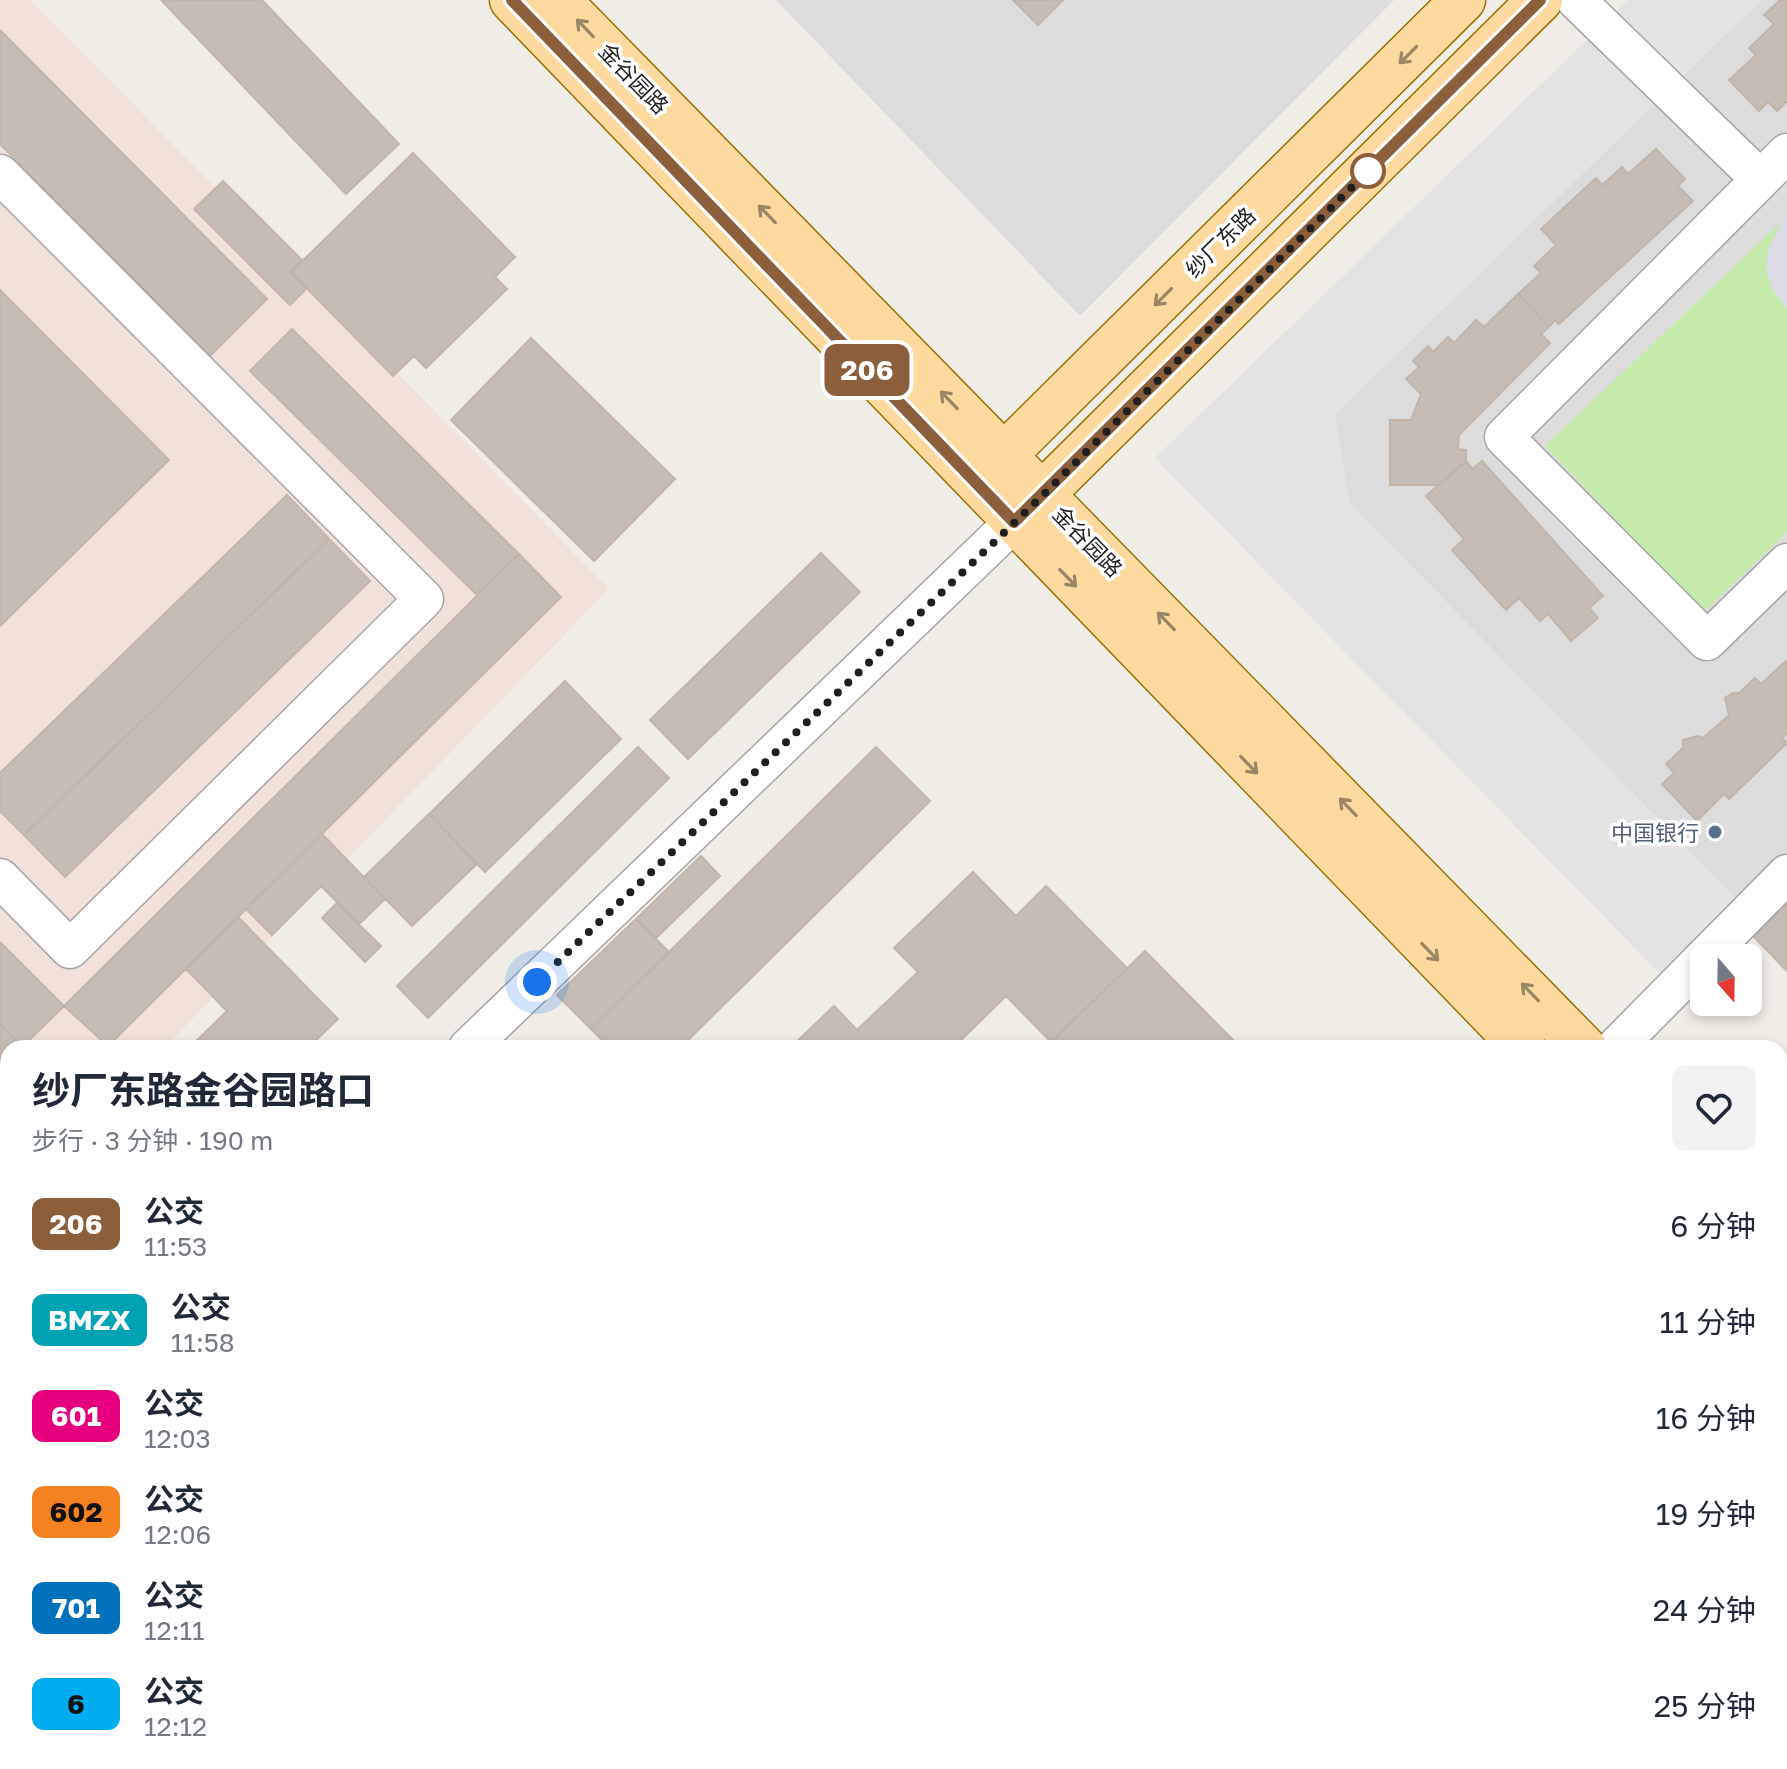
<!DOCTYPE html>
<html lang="zh">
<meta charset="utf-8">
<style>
body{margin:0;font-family:"Golos Text","Noto Sans SC",sans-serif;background:#f2f2f3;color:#1f2937;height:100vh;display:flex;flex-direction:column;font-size:30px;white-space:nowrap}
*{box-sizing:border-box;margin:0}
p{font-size:26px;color:#747a83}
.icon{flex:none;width:44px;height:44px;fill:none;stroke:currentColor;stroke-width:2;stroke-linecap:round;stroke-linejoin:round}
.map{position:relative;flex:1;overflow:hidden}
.sheet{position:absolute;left:0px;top:1040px;width:1788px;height:730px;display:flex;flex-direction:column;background:#fff;border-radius:24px 24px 0 0;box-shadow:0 4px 12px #0003}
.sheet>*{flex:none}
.badge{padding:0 16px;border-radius:12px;font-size:28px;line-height:52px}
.needle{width:52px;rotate:160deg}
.controls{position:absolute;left:1690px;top:944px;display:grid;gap:16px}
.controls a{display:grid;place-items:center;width:72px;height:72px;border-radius:12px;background:#fff;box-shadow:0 4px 12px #0003;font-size:40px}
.you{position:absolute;width:40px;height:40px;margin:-20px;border:6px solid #fff;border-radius:50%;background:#1a73e8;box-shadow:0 0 0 12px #1a73e833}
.map>.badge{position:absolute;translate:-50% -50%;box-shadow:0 0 0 4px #fff}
.round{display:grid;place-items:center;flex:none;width:84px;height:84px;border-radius:12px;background:#f2f2f3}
.head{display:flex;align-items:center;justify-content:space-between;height:136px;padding:0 32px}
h1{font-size:38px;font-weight:700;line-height:60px}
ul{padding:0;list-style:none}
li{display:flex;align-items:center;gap:24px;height:96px;padding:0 32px}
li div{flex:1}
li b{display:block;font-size:30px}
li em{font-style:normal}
li .badge{min-width:88px;font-weight:700;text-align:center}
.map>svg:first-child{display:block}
</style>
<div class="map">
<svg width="1787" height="1769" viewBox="0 0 1787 1769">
<rect width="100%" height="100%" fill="#f0ede6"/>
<path fill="#dddcdc" d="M776,0H1394L1080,316Z
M1761,0H1787V865L1745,908L1348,502L1335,414Z"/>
<path fill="#f2e1d9" d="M0,0H31L609,589L164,1048H8V1209L0,1217Z"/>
<path fill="#c6eaac" d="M1782,221L1769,248L1787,308V532L1704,612L1545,446Z"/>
<path fill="#e3e3e3" d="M1628,0H1761L1335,414L1349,502L1745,908L1668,982L1155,458Z"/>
<path fill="#dbdae6" d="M1787,218V308L1772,289L1766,268L1769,248L1782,221Z"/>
<path fill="#c5bcb5" stroke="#c2b5a8" stroke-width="2" d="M161,0H262L399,144L346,194Z
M1013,0H1063L1038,25Z
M1780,0H1787V101L1777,111L1768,102L1759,111L1729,80L1756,55L1749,48L1774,24L1764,15Z
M0,30L267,299L210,356L0,144Z
M1656,149L1685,179L1678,186L1693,201L1559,324L1555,320L1549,327L1518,294L1541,273L1534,266L1556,245L1541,229L1596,178L1602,185L1622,167L1628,174Z
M413,153L515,257L495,277L507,289L426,368L414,356L393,376L291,272Z
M223,181L302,260L291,272L307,288L290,305L194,209Z
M0,290L169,460L0,626Z
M1518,294L1549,327L1541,334L1550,343L1459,435L1458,449L1466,450V461L1439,485H1390V420H1411L1421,394L1406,379L1419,367L1413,361L1428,346L1433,352L1448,337L1454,343L1476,320L1484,327Z
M292,329L519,554L476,594L250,371Z
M531,338L675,479L594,561L451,420Z
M1466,461L1473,469L1482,461L1603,596L1589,608L1598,618L1571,641L1548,614L1540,621L1519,598L1506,610L1452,550L1464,539L1426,496Z
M287,495L329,539L24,835L0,811V773Z
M329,539L370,581L65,877L24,835Z
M821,553L860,592L688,759L650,720Z
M519,554L561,597L108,1046L64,1006Z
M1787,660V734L1782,738L1787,743L1729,799L1724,794L1697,821L1662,784L1674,773L1666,764L1683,748V740L1697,736L1703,738L1729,715L1725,698L1733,693H1739L1755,678L1761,684Z
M565,681L621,739L485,872L429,814Z
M638,747L669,778L428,1018L397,986Z
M876,747L930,801L680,1048H610L591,1029Z
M429,814L477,864L412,926L364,877Z
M322,834L385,899L359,924L321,886L272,935L246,909Z
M701,856L720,876L655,939L636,919Z
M973,872L1016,916L1046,886L1127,968L1051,1042L1006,996L953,1048H790L834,1006L857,1030L918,972L894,948Z
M337,903L381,946L365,962L322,918Z
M1787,904V971L1754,937Z
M238,917L338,1019L308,1048H189L227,1011L186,969Z
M636,919L669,952L591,1029L557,995Z
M0,942L64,1006L22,1047L0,1024Z
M1145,951L1241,1048H1056L1051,1042Z
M0,1024L23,1048H8V1113L0,1105Z
M8,1247V1339L0,1347V1254Z
M8,1534V1582L0,1590V1542Z
M1780,1686L1787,1694V1769H1709L1702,1762H1780Z
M196,1762H246L238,1769H202Z
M246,1762H327L333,1769H238Z
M564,1762H638L631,1769H557Z
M1063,1762H1181L1169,1769H1051Z
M1496,1762H1601L1594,1769H1503Z"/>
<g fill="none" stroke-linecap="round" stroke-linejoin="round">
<defs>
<path id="minor" d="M1576,0L1760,179
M1787,153L1504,437L1707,641L1787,563
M0,174L424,599L70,949L0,878
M468,1048L1014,522
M1615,1048L1787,874
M0,1499L8,1491
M0,1674L8,1683
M85,1762L91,1769"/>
<path id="major" d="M512,0L1524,1048
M558,0L1584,1048
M983,476L1463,0
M1022,514L1540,0
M1780,1248L1787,1255
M1780,1312L1787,1319"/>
</defs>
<use href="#minor" stroke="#a6a6a6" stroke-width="41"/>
<use href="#major" stroke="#9b7200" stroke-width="47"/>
<use href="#minor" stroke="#fff" stroke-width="38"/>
<use href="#major" stroke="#fcda9f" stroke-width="44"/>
</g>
<defs><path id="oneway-shaft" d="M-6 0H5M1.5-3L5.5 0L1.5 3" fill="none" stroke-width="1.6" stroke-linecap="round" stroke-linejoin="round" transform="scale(2)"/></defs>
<g stroke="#998665">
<use href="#oneway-shaft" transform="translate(585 28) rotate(-134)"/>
<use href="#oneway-shaft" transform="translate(1408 55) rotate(135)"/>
<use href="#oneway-shaft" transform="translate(767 214) rotate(-134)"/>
<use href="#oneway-shaft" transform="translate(1163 297) rotate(135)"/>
<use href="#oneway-shaft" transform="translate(949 400) rotate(-134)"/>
<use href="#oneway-shaft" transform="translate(1068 578) rotate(46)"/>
<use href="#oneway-shaft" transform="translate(1166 621) rotate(-134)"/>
<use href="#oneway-shaft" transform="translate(1249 765) rotate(46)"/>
<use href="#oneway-shaft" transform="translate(1348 807) rotate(-134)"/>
<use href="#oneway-shaft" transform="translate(1430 952) rotate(46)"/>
<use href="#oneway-shaft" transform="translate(1530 992) rotate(-134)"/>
</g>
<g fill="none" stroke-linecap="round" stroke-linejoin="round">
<defs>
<path id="line" d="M512,0L1014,522L1540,0"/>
</defs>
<use href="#line" stroke="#fff" stroke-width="18"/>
<use href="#line" stroke="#8b5e3c" stroke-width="12"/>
<path stroke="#1f1f1f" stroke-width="8" stroke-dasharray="0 14.4" d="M537,982L1043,495L1368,171"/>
</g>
<circle fill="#fff" stroke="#8b5e3c" stroke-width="4" cx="1368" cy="171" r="16"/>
<circle fill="#5c6f8a" stroke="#fff" stroke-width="3" cx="1715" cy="832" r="8"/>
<g text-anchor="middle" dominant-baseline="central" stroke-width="7" stroke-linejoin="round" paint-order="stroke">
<g font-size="22" fill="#1f1f1f" stroke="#fff">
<text transform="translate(634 78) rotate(46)">金谷园路</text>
<text transform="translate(1220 242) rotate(-45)">纱厂东路</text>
<text transform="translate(1088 541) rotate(46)">金谷园路</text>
</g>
<g font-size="22" fill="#4e5e75" stroke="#fff" text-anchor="end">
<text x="1699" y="832">中国银行</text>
</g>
</g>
</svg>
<div class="controls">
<a><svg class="needle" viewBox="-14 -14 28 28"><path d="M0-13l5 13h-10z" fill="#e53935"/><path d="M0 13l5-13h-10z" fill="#747a83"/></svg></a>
</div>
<div class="you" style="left:537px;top:982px"></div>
<b class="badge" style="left:867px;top:370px;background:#8b5e3c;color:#fff">206</b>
<section class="sheet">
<div class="head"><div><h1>纱厂东路金谷园路口</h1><p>步行 · 3 分钟 · 190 m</p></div><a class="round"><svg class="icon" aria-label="heart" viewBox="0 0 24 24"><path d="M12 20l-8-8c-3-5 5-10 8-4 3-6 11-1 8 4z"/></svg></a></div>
<ul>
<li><span class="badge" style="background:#8b5e3c;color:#fff">206</span><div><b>公交</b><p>11:53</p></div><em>6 分钟</em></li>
<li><span class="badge" style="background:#00a3b4;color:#fff">BMZX</span><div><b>公交</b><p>11:58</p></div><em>11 分钟</em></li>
<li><span class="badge" style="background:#e6007e;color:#fff">601</span><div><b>公交</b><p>12:03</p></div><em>16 分钟</em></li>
<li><span class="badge" style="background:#f58220;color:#111">602</span><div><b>公交</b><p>12:06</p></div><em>19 分钟</em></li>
<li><span class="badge" style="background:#0072bc;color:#fff">701</span><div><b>公交</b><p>12:11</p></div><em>24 分钟</em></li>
<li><span class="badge" style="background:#00aeef;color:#111">6</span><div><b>公交</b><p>12:12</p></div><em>25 分钟</em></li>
</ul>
</section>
</div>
